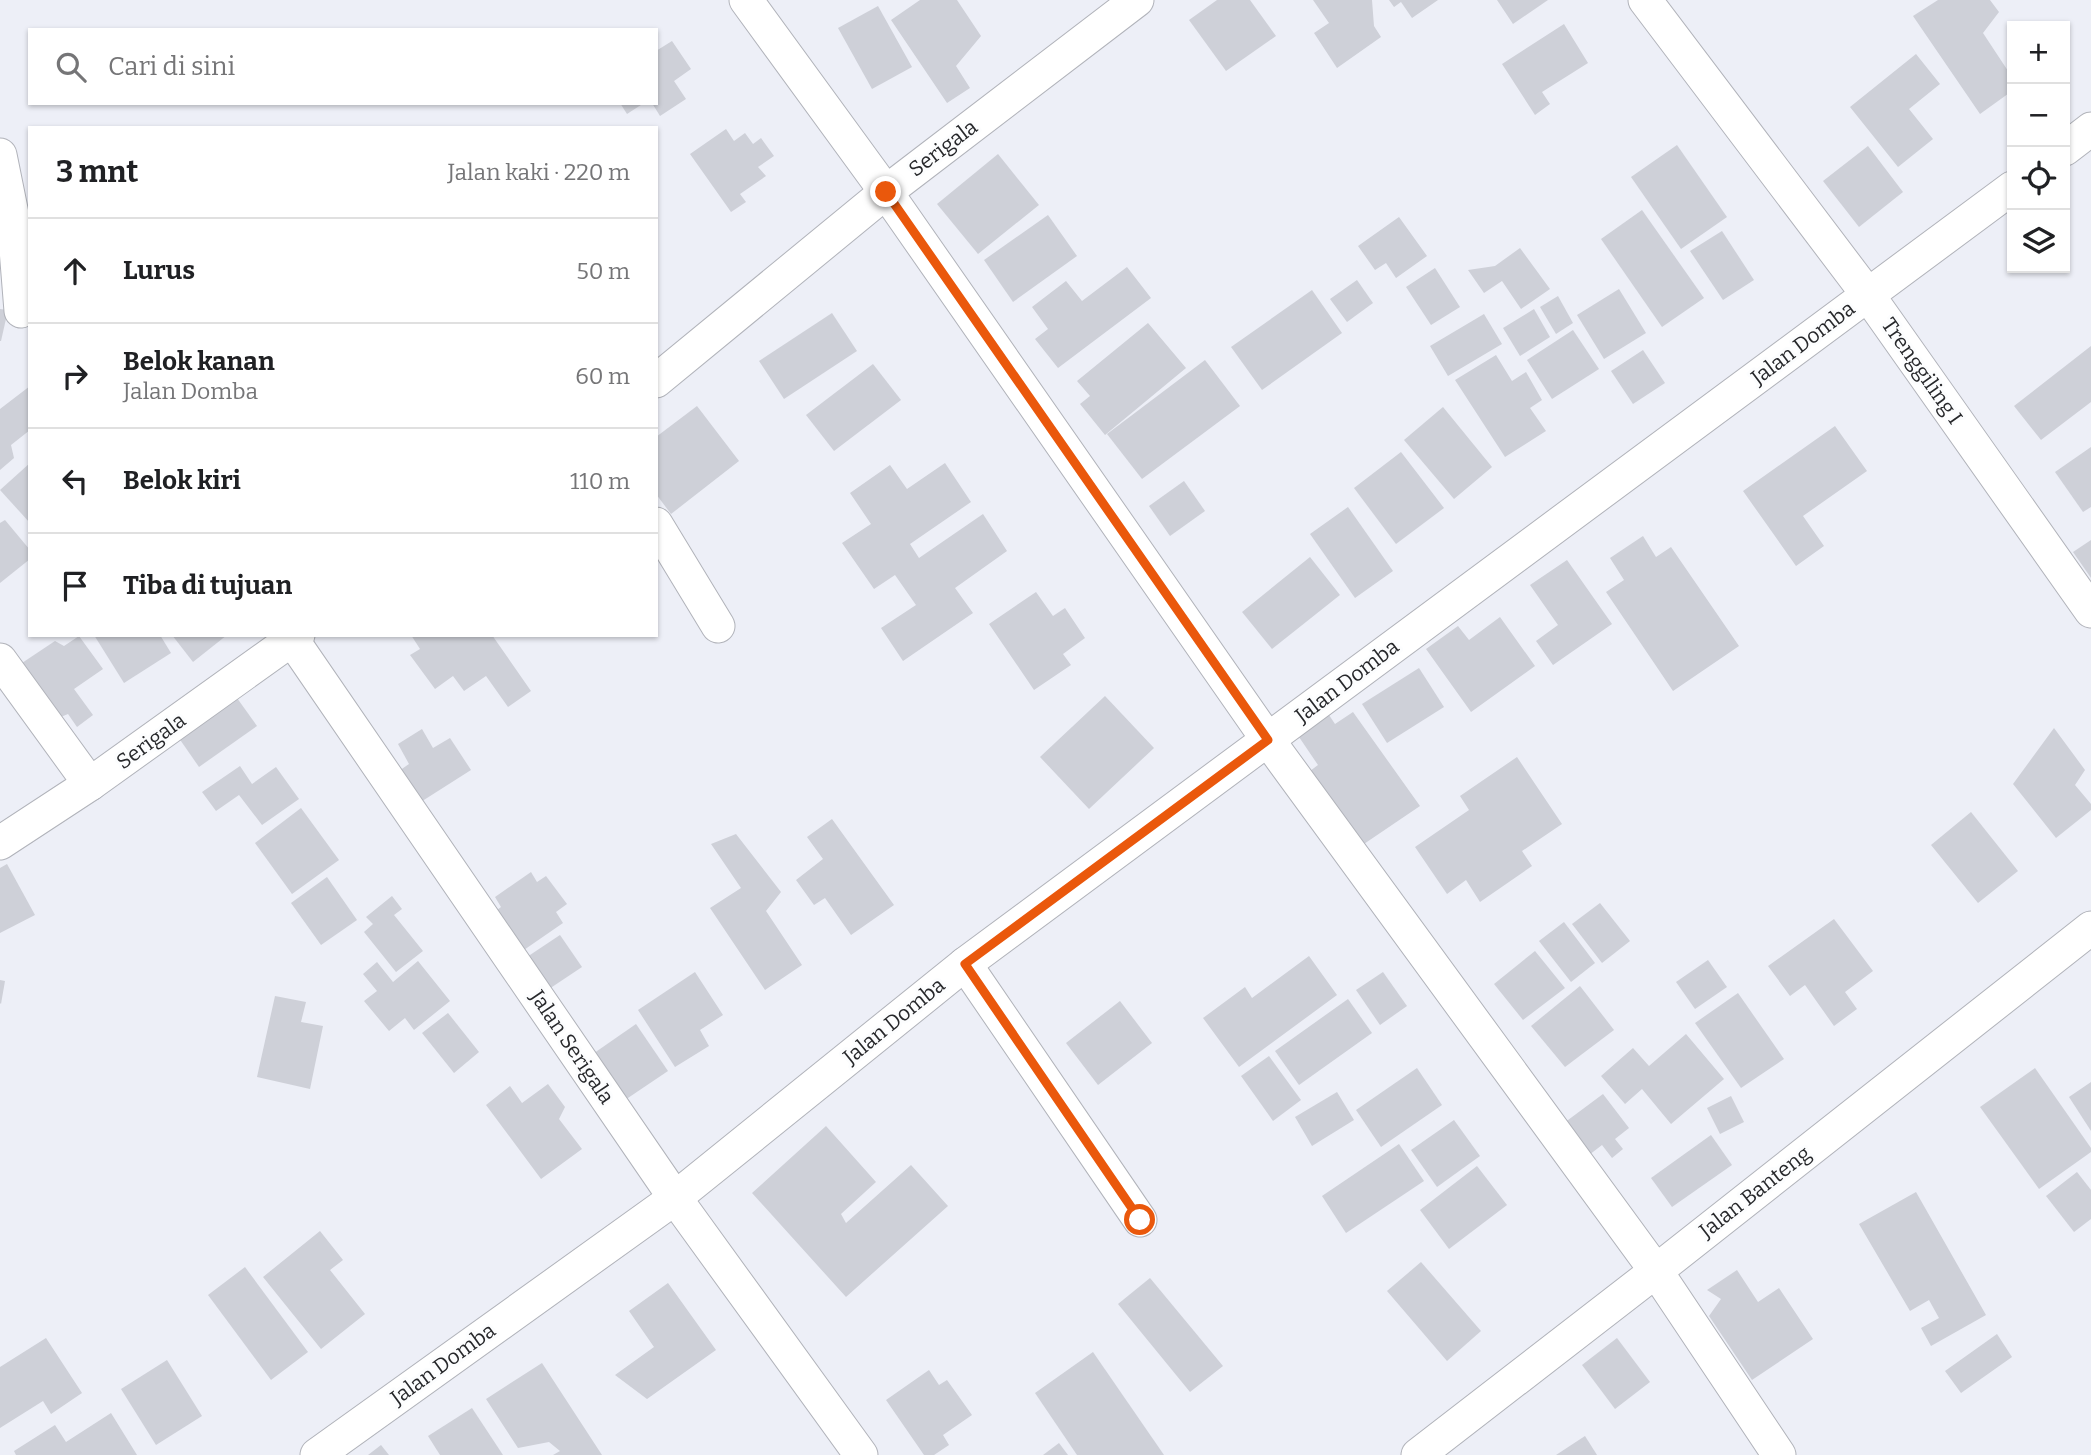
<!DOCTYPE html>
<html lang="id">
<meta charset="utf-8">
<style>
:root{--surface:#fff;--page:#f6f6f6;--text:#202124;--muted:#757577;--line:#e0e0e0}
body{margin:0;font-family:Bitter,serif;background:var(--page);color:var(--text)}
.controls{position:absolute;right:21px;top:21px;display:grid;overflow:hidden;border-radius:0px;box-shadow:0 2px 5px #0004}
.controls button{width:63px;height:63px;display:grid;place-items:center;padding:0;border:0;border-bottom:2px solid var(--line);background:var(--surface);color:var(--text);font:35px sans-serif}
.stop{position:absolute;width:21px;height:21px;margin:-16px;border:5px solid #ea580c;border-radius:50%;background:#fff}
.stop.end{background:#ea580c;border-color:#fff;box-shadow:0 2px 7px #0008}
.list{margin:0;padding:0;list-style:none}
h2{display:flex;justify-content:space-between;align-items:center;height:91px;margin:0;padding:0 28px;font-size:30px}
h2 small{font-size:23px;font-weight:400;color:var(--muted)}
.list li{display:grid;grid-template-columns:46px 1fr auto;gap:21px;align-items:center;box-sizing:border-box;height:105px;padding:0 28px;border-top:2px solid var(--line)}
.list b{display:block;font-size:26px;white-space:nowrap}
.list p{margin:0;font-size:23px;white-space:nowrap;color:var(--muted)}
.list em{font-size:23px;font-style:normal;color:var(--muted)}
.icon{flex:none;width:38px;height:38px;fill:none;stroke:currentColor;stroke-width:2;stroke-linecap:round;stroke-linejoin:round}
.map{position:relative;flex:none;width:2091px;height:1455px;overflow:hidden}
.search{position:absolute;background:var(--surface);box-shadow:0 2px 5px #0004;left:28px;top:28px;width:630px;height:77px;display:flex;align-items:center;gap:18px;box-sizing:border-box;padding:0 24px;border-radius:0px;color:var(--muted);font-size:26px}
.panel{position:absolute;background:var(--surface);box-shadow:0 2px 5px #0004;left:28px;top:126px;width:630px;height:511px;border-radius:0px}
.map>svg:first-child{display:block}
.building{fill:#ced0d8}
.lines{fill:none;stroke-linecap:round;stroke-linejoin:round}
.street-casing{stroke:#b1b3ba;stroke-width:35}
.street{stroke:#fff;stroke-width:33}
.route{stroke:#ea580c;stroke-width:9}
.labels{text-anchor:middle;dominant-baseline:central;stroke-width:6;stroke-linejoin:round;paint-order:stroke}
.street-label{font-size:21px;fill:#27282b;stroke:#fcfdfe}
</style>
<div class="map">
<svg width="2091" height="1455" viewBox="0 0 2091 1455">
<rect width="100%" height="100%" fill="#edeff7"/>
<g class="building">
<polygon points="920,0 957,0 981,36 956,66 970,88 947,103 891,20"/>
<polygon points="1217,0 1250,0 1276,36 1226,71 1189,20"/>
<polygon points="1313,0 1372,0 1374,26 1381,37 1337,68 1314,33 1329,23"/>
<polygon points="1389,0 1438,0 1412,18 1401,2 1394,7"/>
<polygon points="1497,0 1548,0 1513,24"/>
<polygon points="1938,0 1990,0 1999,12 1983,33 2012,77 2012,91 1980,114 1913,16"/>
<polygon points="878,6 912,67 872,89 838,28"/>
<polygon points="1564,24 1588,63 1542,92 1550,104 1535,115 1502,64"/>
<polygon points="672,41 691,69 674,81 686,99 660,116 652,103 656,103 656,51"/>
<polygon points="1916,54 1940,84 1909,109 1933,139 1898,167 1850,107"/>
<polygon points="620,103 644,103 627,114"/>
<polygon points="726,129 734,141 745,133 753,144 761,138 774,156 758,167 766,176 740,194 746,202 731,212 690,154"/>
<polygon points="1677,145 1727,217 1681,249 1631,177"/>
<polygon points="1868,146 1903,192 1859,227 1823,181"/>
<polygon points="998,154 1039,205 978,254 937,204"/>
<polygon points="1642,210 1704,298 1662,327 1601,239"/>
<polygon points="1048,215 1077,256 1013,302 984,260"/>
<polygon points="1399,217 1427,256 1396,278 1386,263 1375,270 1358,246"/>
<polygon points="1722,231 1754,280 1723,300 1690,251"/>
<polygon points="1520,248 1550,289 1521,309 1502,281 1484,293 1468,270 1495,266"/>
<polygon points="1127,267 1151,298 1058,368 1035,339 1048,329 1032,307 1066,281 1082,301"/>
<polygon points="1435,268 1460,307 1431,325 1406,287"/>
<polygon points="1357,280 1373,303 1347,322 1330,299"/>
<polygon points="1619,289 1646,333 1604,359 1577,315"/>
<polygon points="1312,290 1342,333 1262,390 1231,347"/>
<polygon points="1558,296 1573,323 1556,334 1540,307"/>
<polygon points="0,309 8,310 1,341 0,341"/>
<polygon points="1534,309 1550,337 1520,356 1503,328"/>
<polygon points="832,313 857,351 784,399 759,361"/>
<polygon points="1484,314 1502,344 1448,376 1430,346"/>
<polygon points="1148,323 1186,368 1105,435 1080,404 1090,396 1077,381"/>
<polygon points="1573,330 1599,369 1552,399 1527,360"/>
<polygon points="2091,346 2091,402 2041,440 2014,406"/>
<polygon points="1643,350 1665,383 1633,404 1611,371"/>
<polygon points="1496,355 1512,381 1526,372 1542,400 1530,408 1546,431 1505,457 1455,380"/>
<polygon points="1205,360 1240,406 1142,479 1107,434"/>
<polygon points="873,364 901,400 834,451 806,415"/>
<polygon points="30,386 30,430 11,445 14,458 0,470 0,409"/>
<polygon points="697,406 739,461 671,514 656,494 656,437"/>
<polygon points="1443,407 1492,467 1454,499 1404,440"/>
<polygon points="1835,426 1867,471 1803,516 1824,546 1796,566 1743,491"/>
<polygon points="2091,447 2091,507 2083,512 2055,472"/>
<polygon points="1401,452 1444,508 1396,544 1354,488"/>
<polygon points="30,463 30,523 0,490"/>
<polygon points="945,463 971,502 910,544 919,558 983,514 1007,551 955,588 973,613 903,661 881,628 916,605 895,575 874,589 842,543 871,524 850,493 890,465 907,489"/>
<polygon points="1184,481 1205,511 1170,536 1149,506"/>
<polygon points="1348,507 1393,571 1355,598 1310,534"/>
<polygon points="5,520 30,550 30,559 0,583 0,523"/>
<polygon points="1643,536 1656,557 1671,547 1739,646 1673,691 1606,592 1624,580 1610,558"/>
<polygon points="2091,540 2091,578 2073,552"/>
<polygon points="1310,557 1340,595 1272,649 1242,612"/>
<polygon points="1567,560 1612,624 1553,665 1536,641 1558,625 1530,585"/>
<polygon points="1036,592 1053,616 1065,608 1085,638 1063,654 1071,665 1034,690 989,624"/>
<polygon points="1500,617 1535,666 1471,712 1426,649 1458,626 1469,640"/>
<polygon points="94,635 160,635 171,653 124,683"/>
<polygon points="172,635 227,635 193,662"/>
<polygon points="411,635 492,635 531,691 508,707 486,676 464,691 453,676 435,689 410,655 420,649"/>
<polygon points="79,636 103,669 74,689 93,715 77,727 68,714 56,719 19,665 55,641 64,646"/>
<polygon points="1419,668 1444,707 1387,743 1362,704"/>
<polygon points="1105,696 1154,748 1089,809 1040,757"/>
<polygon points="237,698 257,726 199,767 174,731"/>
<polygon points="1353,712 1420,806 1358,848 1306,774 1318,765 1299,737 1329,715 1335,724"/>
<polygon points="2054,728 2085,770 2075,785 2091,804 2091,810 2056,838 2013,784"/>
<polygon points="422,729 433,748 450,738 471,770 416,805 396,773 409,764 398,744"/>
<polygon points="1517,757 1562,824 1522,851 1532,866 1480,902 1466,880 1447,894 1415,847 1469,810 1460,796"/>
<polygon points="240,766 252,784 276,767 299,799 262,825 239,795 216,811 202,792"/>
<polygon points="301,808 339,860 292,894 255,843"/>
<polygon points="1971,812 2018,871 1978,903 1931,845"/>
<polygon points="832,819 894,905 851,935 825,898 814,905 796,880 823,859 807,837"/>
<polygon points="736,834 781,892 766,911 802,965 765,990 710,908 741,888 711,844"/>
<polygon points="7,864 35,915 0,933 0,868"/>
<polygon points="531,872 537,882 546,876 567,904 556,912 563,923 521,952 493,913 501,907 495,897"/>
<polygon points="327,877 357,920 321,945 291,903"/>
<polygon points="392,896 402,909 394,915 423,951 396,972 364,932 373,924 366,917"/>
<polygon points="1600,903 1630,941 1602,963 1572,924"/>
<polygon points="1834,919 1873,971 1845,992 1857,1009 1834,1026 1805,985 1790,996 1768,966"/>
<polygon points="1564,922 1595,963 1571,982 1539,941"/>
<polygon points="560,935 582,967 546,991 524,959"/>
<polygon points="1535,951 1565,988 1523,1020 1494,984"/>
<polygon points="1309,956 1337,995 1239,1067 1203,1018 1245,987 1252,998"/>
<polygon points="1708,960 1727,987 1695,1009 1676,982"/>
<polygon points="418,961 450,1001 414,1030 405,1018 389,1031 364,1001 377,991 363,974 377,962 393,982"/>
<polygon points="695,972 723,1015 700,1030 709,1046 675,1067 638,1010"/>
<polygon points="1383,972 1407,1006 1380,1025 1356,990"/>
<polygon points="0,980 5,981 1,1004 0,1003"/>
<polygon points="1580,986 1614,1030 1565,1067 1531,1026"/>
<polygon points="1738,993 1784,1059 1741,1088 1695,1023"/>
<polygon points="275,996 306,1002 301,1022 323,1026 310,1089 257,1077"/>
<polygon points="1348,999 1372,1033 1299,1085 1275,1051"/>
<polygon points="1120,1001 1152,1043 1098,1085 1066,1043"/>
<polygon points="448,1013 479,1052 454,1073 422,1033"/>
<polygon points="636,1024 668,1071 619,1104 587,1058"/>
<polygon points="1686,1034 1724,1079 1671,1124 1642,1089 1625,1104 1601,1076 1633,1048 1649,1066"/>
<polygon points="1269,1056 1301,1100 1273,1121 1241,1076"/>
<polygon points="1417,1068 1442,1105 1381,1147 1356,1110"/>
<polygon points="2035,1068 2091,1148 2091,1152 2039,1189 1980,1107"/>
<polygon points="2091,1082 2091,1131 2069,1097"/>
<polygon points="548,1084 565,1107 559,1119 582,1149 541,1179 486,1105 510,1086 522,1103"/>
<polygon points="1337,1092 1354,1120 1312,1146 1295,1117"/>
<polygon points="1603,1094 1629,1128 1615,1139 1623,1149 1612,1158 1602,1145 1589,1155 1564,1123"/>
<polygon points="1731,1096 1744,1122 1720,1134 1707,1108"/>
<polygon points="1454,1120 1480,1156 1437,1187 1411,1150"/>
<polygon points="826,1126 876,1182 841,1214 846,1223 911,1165 948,1206 846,1297 752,1193"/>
<polygon points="1711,1135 1732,1165 1672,1207 1651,1178"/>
<polygon points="1399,1144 1424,1181 1346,1233 1322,1196"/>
<polygon points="1477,1166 1507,1205 1449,1249 1420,1210"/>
<polygon points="2077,1172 2091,1190 2091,1219 2074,1232 2046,1196"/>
<polygon points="1916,1192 1986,1315 1931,1346 1921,1328 1939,1318 1929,1300 1910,1311 1859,1224"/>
<polygon points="320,1231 343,1260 330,1270 365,1314 321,1349 263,1277"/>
<polygon points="1421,1262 1481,1331 1447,1361 1387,1291"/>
<polygon points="245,1267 308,1352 271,1380 208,1295"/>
<polygon points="1737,1270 1758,1302 1779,1288 1813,1339 1752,1380 1709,1316 1721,1299 1707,1290"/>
<polygon points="1150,1278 1223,1366 1190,1392 1118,1304"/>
<polygon points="668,1283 716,1350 647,1399 615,1375 654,1347 629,1311"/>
<polygon points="1997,1334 2012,1357 1961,1393 1945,1371"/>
<polygon points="46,1338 82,1393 51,1414 43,1401 0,1428 0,1367"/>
<polygon points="1617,1338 1650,1382 1615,1409 1582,1365"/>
<polygon points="1093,1352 1164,1455 1077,1455 1035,1393"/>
<polygon points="167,1360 202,1416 156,1445 121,1389"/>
<polygon points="542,1363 602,1455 553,1455 560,1451 549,1442 518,1448 486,1399"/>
<polygon points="929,1370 939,1385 947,1380 972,1415 943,1435 949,1445 934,1455 924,1455 886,1400"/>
<polygon points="472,1408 503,1455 440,1455 428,1436"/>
<polygon points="111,1413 137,1455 16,1455 14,1451 55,1425 66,1442"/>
<polygon points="1585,1436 1597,1455 1556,1455"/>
<polygon points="1059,1443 1068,1455 1043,1455"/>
<polygon points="381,1445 389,1455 368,1455"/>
</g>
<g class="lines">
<defs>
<g id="street">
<polyline points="746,0 886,192 1268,740 1656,1271 1779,1455"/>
<polyline points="1645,0 1868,295 2091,611"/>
<polyline points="2065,149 2091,129"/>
<polyline points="0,155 14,224 21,311"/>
<polyline points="656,381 886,192 1137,0"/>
<polyline points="656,524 718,626"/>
<polyline points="289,635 675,1198 861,1455"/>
<polyline points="0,660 90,784"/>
<polyline points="0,843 90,784 298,635"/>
<polyline points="965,964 1140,1220"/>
<polyline points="317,1455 675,1198 965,964 2012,188"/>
<polyline points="1418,1455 1656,1271 2091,928"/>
</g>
</defs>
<use href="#street" class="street-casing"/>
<use href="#street" class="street"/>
</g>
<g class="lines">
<polyline class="route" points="886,192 1268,740 965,964 1140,1220"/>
</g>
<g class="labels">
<g class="street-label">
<text transform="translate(943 148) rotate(-37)">Serigala</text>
<text transform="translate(1803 343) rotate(-37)">Jalan Domba</text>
<text transform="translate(1922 371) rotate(55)">Trenggiling I</text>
<text transform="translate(1347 681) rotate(-37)">Jalan Domba</text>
<text transform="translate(151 741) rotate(-36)">Serigala</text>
<text transform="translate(894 1021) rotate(-39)">Jalan Domba</text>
<text transform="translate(572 1047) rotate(56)">Jalan Serigala</text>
<text transform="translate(1755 1192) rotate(-38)">Jalan Banteng</text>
<text transform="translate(443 1364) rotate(-36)">Jalan Domba</text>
</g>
</g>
</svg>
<div class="controls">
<button>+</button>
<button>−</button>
<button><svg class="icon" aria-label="locate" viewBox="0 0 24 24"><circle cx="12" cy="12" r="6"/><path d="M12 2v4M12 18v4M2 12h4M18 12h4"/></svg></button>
<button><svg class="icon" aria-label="layers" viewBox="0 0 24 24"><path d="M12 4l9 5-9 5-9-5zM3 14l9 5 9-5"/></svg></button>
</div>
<div class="stop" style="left:1140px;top:1220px"></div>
<div class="stop end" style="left:886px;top:192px"></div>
<div class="search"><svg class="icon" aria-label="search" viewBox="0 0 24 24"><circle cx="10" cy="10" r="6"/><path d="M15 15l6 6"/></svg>Cari di sini</div>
<section class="panel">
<h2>3 mnt<small>Jalan kaki · 220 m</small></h2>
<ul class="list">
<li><svg class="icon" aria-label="ahead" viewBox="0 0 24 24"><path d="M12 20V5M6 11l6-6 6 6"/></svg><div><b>Lurus</b></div><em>50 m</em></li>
<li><svg class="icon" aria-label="right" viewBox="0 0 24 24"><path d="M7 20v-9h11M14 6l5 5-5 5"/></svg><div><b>Belok kanan</b><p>Jalan Domba</p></div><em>60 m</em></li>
<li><svg class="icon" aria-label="left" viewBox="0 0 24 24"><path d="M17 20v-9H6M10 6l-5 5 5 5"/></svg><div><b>Belok kiri</b></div><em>110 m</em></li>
<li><svg class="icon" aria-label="arrive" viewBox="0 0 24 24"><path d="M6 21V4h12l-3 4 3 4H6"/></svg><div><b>Tiba di tujuan</b></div></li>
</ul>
</section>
</div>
